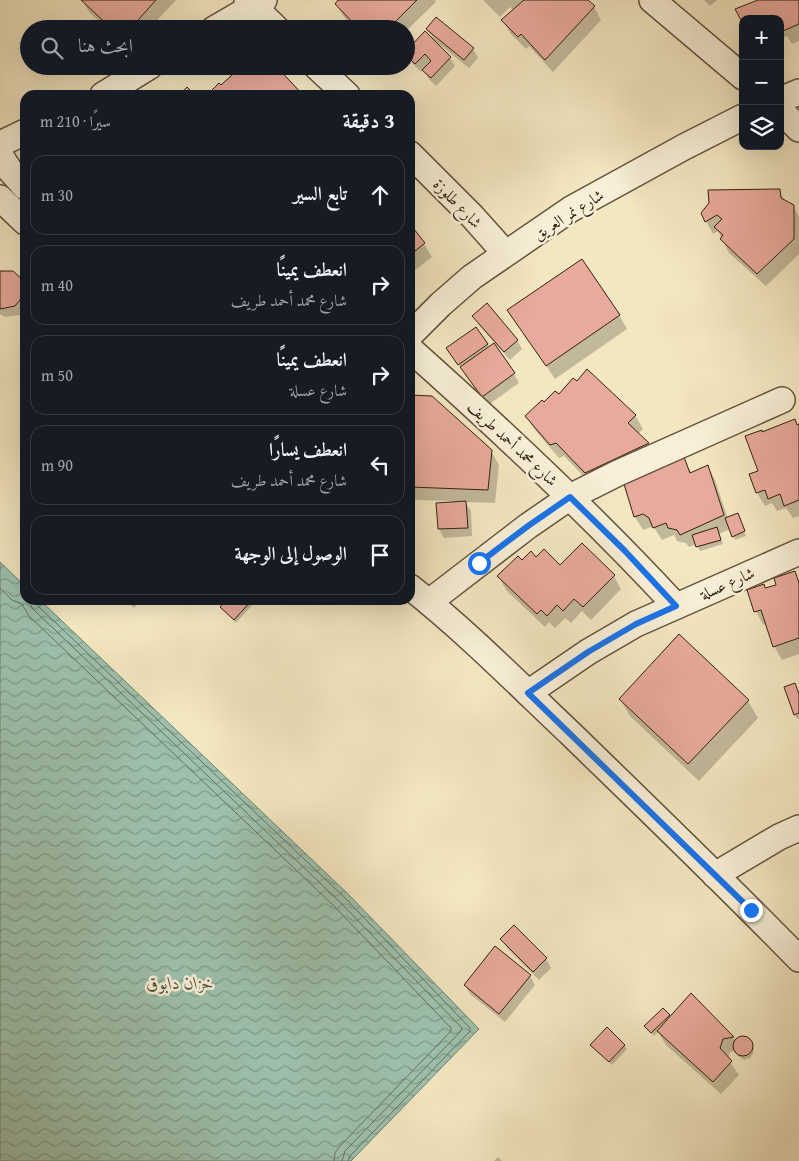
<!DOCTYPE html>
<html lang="ar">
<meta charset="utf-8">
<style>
:root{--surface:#171b24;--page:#20242c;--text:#f1f3f6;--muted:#9ea1a6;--line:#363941}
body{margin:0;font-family:"Gentium Book Plus",Amiri,serif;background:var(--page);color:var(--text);direction:rtl}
.controls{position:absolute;right:15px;top:15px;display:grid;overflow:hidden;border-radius:10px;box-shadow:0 5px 20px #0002}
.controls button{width:45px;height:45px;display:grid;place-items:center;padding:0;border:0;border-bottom:1px solid var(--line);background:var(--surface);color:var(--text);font:25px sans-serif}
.stop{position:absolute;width:15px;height:15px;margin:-11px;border:4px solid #1a73e8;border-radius:50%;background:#fff}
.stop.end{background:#1a73e8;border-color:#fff;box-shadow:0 1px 5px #0008}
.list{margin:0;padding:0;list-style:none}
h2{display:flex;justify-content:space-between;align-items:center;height:65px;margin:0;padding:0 20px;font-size:21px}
h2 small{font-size:16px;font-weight:400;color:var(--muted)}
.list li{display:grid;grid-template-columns:32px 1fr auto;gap:15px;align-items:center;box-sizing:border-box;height:80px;margin:0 10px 10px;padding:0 10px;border:1px solid var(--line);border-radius:15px}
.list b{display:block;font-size:19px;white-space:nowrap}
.list p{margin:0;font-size:16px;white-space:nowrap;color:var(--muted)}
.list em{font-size:16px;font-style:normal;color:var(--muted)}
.icon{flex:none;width:28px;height:28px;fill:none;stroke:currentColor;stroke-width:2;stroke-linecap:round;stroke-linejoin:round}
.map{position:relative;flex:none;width:799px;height:1161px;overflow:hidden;direction:ltr}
.search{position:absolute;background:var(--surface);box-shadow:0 5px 20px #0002;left:20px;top:20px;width:395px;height:55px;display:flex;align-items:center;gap:12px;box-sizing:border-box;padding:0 18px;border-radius:28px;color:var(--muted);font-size:19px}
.panel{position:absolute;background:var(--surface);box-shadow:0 5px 20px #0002;left:20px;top:90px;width:395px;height:515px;border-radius:15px;direction:rtl}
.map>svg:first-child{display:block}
.water{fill:url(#water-waves);stroke:#73816e}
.shadow{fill:#0003}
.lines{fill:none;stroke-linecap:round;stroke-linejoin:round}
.shore{stroke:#68705e;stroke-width:1}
.building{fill:#e8aa9b;stroke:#342010}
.street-casing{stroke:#64523c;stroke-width:28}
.street{stroke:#f7efd7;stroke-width:25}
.route{stroke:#1a73e8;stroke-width:6}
.labels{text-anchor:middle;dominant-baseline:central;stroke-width:5;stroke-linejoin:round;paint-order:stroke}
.street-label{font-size:16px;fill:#342010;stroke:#f7efd7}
.water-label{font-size:18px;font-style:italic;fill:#54503f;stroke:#f7efd7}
</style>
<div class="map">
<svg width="799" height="1161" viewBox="0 0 799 1161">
<defs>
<pattern id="water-waves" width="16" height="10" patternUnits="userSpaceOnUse" patternTransform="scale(1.25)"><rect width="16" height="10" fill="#9dc1ad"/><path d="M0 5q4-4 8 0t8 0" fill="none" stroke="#819c8b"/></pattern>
</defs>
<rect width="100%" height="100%" fill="#f3e7c1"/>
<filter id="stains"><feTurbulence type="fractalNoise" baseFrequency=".004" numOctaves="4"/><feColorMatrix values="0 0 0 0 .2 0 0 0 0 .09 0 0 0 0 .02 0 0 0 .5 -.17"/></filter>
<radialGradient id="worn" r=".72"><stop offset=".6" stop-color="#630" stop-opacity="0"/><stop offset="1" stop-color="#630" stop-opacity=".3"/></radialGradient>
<polygon class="water" points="0,562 25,586 25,600 40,600 349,895 479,1029 351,1161 0,1161"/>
<g class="shadow">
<polygon points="82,0 176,0 149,29 107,29 89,12"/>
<polygon points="340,0 435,0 436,2 406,31 406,29 355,29 344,17 336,4"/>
<polygon points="483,0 587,0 594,7 601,20 553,72 529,46 526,49 510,33 503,20 514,11 510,7 500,17"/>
<polygon points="704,0 717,0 710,6"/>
<polygon points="760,0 799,0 799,41 792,44 787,36 780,39 780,19 737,9"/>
<polygon points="427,29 473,49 478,58 469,68 434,40"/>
<polygon points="425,33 450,58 455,66 436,86 429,79 423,69 421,72 411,62 406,54"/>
<polygon points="779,191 786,202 793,206 799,217 799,254 766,286 729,253 718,231 713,234 706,221 710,204"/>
<polygon points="410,221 414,227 412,228 424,244 432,257 410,274"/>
<polygon points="0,273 22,281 25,286 25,308 20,315 5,317 0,314"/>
<polygon points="509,310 619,315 627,329 555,379"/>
<polygon points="474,316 517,340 522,349 510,360 479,325"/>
<polygon points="487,344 514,374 519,383 488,405 453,357"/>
<polygon points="559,396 635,415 643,429 638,434 648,443 656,456 593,486 564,456 559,458 535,430 527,417"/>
<polygon points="410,397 491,451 499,465 495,503 465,502 471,511 472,536 444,538 439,529 454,501 415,500 410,492"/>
<polygon points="799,425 799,516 793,518 786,508 777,511 772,503 765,506 757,493 751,475 760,471 762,433"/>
<polygon points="683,459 692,474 708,467 715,480 728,519 740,519 746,536 735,540 730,529 719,534 723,544 700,551 696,544 689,547 686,543 677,541 674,535 662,540 655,529 651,527 643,530 635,517 625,485"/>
<polygon points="536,558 560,566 614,576 621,589 591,620 582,611 571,623 565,618 555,628 549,622 545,627 506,590 499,577 522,562"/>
<polygon points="794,573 799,581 799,654 782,660 774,646 766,624 763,625 756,611 766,589 777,586"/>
<polygon points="126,600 141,600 134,608"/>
<polygon points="227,600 252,600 254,603 236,623 221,607"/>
<polygon points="785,688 799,694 799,718 797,719 795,715"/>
<polygon points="620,699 748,701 758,718 699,781 630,716"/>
<polygon points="502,939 546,959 551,968 539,980 507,948"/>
<polygon points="530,976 535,985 505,1022 470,994 465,985"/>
<polygon points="691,995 736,1041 737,1038 744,1037 750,1041 753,1045 754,1052 750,1058 744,1060 738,1056 735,1051 730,1052 728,1059 739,1075 721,1094 666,1045 658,1032 654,1036 648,1030 669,1016 670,1018"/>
<polygon points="592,1045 624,1045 627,1049 612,1065"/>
<polygon points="498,1157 502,1161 494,1161"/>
</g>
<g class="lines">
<g class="shore">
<polyline points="0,588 12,600 22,604 29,616 336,908 451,1028 451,1031 339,1147 335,1153 334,1161"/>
<polyline points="30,600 31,606 34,610 341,903 462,1028 461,1031 345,1151 342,1161"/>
<polyline points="37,600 38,606 345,898 470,1028 470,1031 350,1156 348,1161"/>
</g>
</g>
<g class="building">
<polygon points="81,0 156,0 130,29 112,29"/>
<polygon points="338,0 417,0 388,29 359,29 335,4"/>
<polygon points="524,0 588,0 595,6 545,60 521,34 518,37 501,20"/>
<polygon points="758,0 799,0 799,24 783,31 780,19 743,19 743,24 735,9"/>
<polygon points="436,17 474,48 464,60 426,29"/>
<polygon points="425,31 451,57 431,78 422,70 431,61 425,54 415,64 406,55 406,51"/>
<polygon points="225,66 276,66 303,95 207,95 219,83 221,85 232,75"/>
<polygon points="187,87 195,95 180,95"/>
<polygon points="780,189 781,198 794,205 794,239 757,274 720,239 723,235 714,227 722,219 717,215 705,222 701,213 709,203 708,190"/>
<polygon points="410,224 425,243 410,255"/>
<polygon points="582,259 620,315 546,366 507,310"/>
<polygon points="0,271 13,271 23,280 24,295 15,306 0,309"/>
<polygon points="487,303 518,340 504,352 472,316"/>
<polygon points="476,327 488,344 458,365 446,348"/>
<polygon points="494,343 515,373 482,397 460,367"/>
<polygon points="587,369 636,415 628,423 649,443 585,473 556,443 550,445 525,416 542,400 544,402 555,391 559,394 573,378 577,381"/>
<polygon points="410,395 432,396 492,450 488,490 410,487"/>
<polygon points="795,419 797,425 799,424 799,500 784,506 780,494 768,499 765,490 756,493 749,474 758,471 745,436 762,430 762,432"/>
<polygon points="684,457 690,473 708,465 724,515 680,535 677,530 668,528 666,523 653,528 649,518 643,514 634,517 624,484"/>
<polygon points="466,501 468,528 438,529 436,503"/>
<polygon points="738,513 745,531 732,537 725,518"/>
<polygon points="717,527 721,540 696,547 692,535"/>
<polygon points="582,543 615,575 583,607 574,599 563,611 557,605 547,616 541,610 537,614 497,576 518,556 522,560 531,551 536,557 544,549 560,565"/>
<polygon points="795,571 799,583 799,638 773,647 761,610 754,612 747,590 764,584 765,588 776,585 774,578"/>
<polygon points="226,600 252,600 234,620 220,607"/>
<polygon points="679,634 749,700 688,764 619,699"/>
<polygon points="795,683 799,694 799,713 794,715 784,687"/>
<polygon points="514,925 547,958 533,972 500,939"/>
<polygon points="495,946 531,975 499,1014 464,985"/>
<polygon points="691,993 734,1037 723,1039 720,1048 732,1061 713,1082 657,1031"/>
<polygon points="663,1008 670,1015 651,1033 644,1026"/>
<polygon points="607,1027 625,1045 609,1062 590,1045"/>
<circle cx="743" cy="1046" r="10"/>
</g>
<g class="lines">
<defs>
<g id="street">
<polyline points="247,0 277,29"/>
<polyline points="652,0 743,77"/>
<polyline points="214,29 264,0"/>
<polyline points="316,66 347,95"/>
<polyline points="103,95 150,66"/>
<polyline points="780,100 799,92"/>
<polyline points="780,110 799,129"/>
<polyline points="0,144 25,132"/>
<polyline points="410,154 472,216 505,253"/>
<polyline points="0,155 9,169 25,187"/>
<polyline points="0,198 25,222"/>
<polyline points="410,335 441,304 472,277 571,209 684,147 743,117"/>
<path d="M410,349C502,431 592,515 676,606"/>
<path d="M410,587C467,632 519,685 572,735C648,809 725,883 799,959"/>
<polyline points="429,602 528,526 570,497 618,473 782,400"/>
<polyline points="528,693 588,652 636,624 799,552"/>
<polyline points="715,875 779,837 799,828"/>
</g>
</defs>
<use href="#street" class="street-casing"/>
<use href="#street" class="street"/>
</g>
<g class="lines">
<polyline class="route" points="479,563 528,526 570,497 625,551 676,606 636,624 588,652 528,693 751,910"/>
</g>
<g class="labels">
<g class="street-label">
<text transform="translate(458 203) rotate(46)">شارع طلوزة</text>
<text transform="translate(568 214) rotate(-32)">شارع نمر العريق</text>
<text transform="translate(513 443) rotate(43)">شارع محمد أحمد طريف</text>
<text transform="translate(727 583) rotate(-24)">شارع عسلة</text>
</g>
<g class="water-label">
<text x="180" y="982">خزان دابوق</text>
</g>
</g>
<rect width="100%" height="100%" filter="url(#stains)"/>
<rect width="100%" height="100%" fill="url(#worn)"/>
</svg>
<div class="controls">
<button>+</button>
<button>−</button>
<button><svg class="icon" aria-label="layers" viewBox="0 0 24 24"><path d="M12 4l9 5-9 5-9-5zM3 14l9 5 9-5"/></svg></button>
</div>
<div class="stop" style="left:479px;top:563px"></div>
<div class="stop end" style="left:751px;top:910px"></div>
<div class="search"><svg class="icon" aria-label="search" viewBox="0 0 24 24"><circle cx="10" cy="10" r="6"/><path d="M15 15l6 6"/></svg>ابحث هنا</div>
<section class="panel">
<h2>3 دقيقة<small>سيرًا · 210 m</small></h2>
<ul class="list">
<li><svg class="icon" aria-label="ahead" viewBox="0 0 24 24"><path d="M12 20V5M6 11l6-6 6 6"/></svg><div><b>تابع السير</b></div><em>30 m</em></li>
<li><svg class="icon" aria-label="right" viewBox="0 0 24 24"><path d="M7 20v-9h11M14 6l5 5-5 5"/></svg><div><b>انعطف يمينًا</b><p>شارع محمد أحمد طريف</p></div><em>40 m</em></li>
<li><svg class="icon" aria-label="right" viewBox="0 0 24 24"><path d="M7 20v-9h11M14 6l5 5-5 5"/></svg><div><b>انعطف يمينًا</b><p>شارع عسلة</p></div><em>50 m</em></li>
<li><svg class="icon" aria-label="left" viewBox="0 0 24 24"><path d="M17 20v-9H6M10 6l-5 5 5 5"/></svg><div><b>انعطف يسارًا</b><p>شارع محمد أحمد طريف</p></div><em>90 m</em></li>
<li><svg class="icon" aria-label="arrive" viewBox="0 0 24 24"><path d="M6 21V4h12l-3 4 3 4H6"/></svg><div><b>الوصول إلى الوجهة</b></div></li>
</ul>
</section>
</div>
